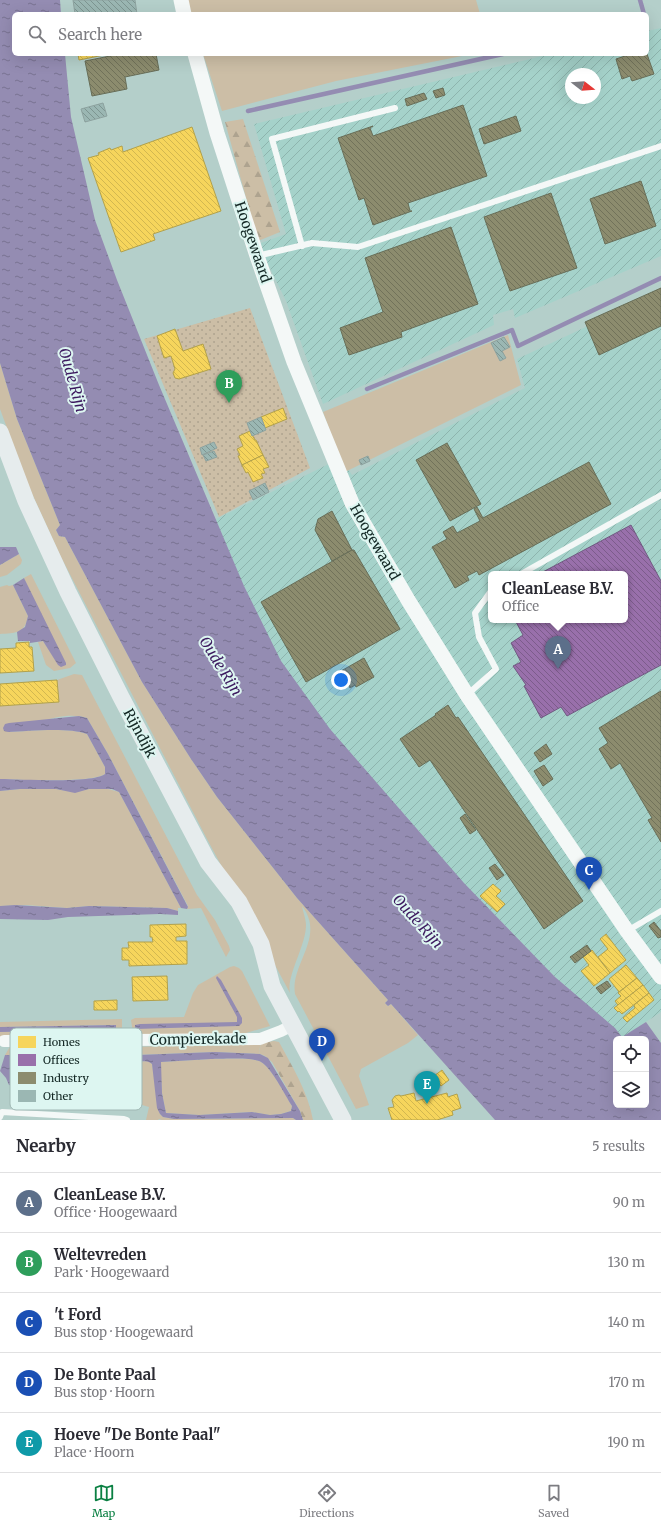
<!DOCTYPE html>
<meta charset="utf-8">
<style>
:root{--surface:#fff;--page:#f7f7f7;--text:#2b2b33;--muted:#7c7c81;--line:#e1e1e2;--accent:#0b8043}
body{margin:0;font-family:Merriweather,serif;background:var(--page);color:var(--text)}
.controls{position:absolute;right:12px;bottom:12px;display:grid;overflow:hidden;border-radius:6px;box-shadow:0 4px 16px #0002}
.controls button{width:36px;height:36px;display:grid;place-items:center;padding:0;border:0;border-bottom:1px solid var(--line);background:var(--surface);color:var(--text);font:20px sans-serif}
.compass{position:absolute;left:565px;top:68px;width:36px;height:36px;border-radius:50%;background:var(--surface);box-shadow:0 4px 16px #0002;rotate:107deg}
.you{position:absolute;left:341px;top:680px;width:14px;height:14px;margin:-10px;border:3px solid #fff;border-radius:50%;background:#1a73e8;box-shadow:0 0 0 6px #1a73e833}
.badge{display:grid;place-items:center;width:26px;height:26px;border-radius:50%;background:var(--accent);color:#fff;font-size:13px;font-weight:700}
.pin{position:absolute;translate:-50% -33px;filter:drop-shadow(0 1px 2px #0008)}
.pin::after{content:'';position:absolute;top:21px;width:14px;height:12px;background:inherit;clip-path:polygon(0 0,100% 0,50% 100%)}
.popup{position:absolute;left:488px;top:571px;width:140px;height:52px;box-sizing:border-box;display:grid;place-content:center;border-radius:6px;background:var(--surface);filter:drop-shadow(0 1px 3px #0005);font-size:13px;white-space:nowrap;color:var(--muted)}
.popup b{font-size:15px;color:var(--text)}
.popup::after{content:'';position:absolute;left:50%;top:100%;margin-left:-8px;border:8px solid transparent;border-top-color:var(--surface)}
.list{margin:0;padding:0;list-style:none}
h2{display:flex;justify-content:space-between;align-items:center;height:52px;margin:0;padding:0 16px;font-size:17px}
h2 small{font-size:13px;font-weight:400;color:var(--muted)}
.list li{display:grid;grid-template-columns:26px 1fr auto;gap:12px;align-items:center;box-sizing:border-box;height:60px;padding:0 16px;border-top:1px solid var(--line)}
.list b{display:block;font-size:15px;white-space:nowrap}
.list p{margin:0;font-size:13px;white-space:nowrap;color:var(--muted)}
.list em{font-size:13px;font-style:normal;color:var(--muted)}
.icon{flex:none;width:22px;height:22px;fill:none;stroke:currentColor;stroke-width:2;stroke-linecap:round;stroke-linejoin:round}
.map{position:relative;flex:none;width:661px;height:1120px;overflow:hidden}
.search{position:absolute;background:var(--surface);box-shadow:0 4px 16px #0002;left:12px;right:12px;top:12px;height:44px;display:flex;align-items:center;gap:10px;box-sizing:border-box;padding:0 14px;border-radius:6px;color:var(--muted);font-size:15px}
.sheet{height:352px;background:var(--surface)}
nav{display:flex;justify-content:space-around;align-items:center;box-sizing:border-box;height:56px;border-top:1px solid var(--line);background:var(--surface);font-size:11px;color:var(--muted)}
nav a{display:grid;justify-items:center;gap:2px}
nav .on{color:var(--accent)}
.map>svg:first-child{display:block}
.industrial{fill:url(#industrial-furrows);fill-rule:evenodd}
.green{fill:#ccbea6}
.forest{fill:url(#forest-firs)}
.garden{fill:url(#garden-dots)}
.water{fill:url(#water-ripples);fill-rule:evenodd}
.homes{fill:url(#homes-back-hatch);stroke:#b2a14b}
.offices{fill:url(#offices-back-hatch);stroke:#715a82}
.industry{fill:url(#industry-back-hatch);stroke:#686e58}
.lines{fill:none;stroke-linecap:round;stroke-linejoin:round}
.stream{stroke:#948cb2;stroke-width:4.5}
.building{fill:url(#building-back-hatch);stroke:#8da29f}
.service{stroke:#f4f8f7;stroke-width:6}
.minor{stroke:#f4f8f7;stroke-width:12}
.tertiary{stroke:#f4f8f7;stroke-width:15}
.secondary{stroke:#e6eced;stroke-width:17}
.labels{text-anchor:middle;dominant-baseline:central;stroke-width:4;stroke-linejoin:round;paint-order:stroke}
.street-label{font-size:14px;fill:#132724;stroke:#ddf6f1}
.water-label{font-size:15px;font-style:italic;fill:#3c1a5f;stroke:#ddf6f1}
.key{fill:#ddf6f1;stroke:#a0b8b4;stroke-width:1}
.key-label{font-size:11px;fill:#132724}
</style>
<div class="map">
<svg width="661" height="1120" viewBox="0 0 661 1120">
<defs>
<pattern id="industrial-furrows" width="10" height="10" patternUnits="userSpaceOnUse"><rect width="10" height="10" fill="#a5d2ca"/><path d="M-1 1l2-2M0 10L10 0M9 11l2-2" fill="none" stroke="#8db4ad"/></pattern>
<pattern id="forest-firs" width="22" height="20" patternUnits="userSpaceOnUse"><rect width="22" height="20" fill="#ccbea6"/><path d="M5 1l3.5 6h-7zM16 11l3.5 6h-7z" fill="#aea38f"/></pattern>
<pattern id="garden-dots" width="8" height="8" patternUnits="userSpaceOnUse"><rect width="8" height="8" fill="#ccbea6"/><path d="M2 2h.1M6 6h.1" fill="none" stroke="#aea38f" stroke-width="1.8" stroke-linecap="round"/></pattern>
<pattern id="water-ripples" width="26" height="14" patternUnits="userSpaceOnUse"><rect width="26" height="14" fill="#948cb2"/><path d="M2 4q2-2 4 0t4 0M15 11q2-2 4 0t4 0" fill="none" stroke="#787291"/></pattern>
<pattern id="homes-back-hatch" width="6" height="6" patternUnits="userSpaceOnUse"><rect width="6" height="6" fill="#f6d55c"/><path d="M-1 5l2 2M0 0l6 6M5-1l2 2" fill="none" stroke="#d2b750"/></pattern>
<pattern id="offices-back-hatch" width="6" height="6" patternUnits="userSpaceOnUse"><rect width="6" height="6" fill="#9970ab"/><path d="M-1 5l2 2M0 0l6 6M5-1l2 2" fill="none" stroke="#7c5c8b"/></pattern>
<pattern id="industry-back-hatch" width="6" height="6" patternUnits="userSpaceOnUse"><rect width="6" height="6" fill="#8c8c6e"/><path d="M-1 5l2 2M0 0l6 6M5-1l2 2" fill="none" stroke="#71725a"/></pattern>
<pattern id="building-back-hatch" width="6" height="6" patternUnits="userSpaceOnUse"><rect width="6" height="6" fill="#9bb7b3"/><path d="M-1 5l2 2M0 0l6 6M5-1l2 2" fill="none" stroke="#7d9591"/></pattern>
</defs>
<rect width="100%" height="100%" fill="#b4cfca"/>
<g class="industrial">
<path d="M661,28V256L515,318L513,309L493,315L494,325L323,404L286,301L258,244L286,234L254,124L551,54H647V31ZM571,74H595V98H571Z"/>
<path d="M661,292V500L648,507L661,501V1012L620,1039H616L325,743L192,535L208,523L341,458L352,475L525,388L517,359ZM491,574H625V620H491Z"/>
</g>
<g class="green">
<polygon points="187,0 476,0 480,14 191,14"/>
<polygon points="203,54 472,54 336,81 222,111"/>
<polygon points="508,335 521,385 345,472 323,412"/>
<path d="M0,363L17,419L60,525L56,530L59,536L65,537L142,682L191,759L217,797L297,898L388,1000L385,1003L388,1006L391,1004L418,1035L408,1043L361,1069L359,1076L369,1105L356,1109L295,994C290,964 326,937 302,906C303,912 306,919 306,925C306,946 286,976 290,993L207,839L61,557L28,485L0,409Z"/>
<polygon points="19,554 22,560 21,564 7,575 0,577 0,565"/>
<polygon points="31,574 76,663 70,668 54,671 46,665 38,642 43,641 60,666 24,578"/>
<path d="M7,585L9,586L13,585L28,616C25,634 15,633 0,634V587Z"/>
<path d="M74,674L82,675L197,895L215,920L229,946L230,950L226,957L201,908L187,909L188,906L108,754L87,718C64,710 30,725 8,732C29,731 69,727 87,734L105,767V774C92,783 20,780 0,779V706L59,702L57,680Z"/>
<polygon points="20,789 56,789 73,792 89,789 108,789 119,792 181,908 178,908 178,911 167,908 89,906 67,908 26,905 0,906 0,791"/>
<polygon points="234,966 239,968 242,971 270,1026 246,1033 134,1036 133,1034 131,1020 135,1018 184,1017 193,993 198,985 230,967"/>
<polygon points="122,1019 122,1035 0,1037 0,1032 116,1030 116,1026 115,1025 0,1027 0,1022"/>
<polygon points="261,1043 259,1051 260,1054 215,1052 133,1055 135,1062 148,1061 152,1064 160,1114 163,1117 174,1119 293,1118 296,1120 162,1120 159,1119 158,1120 146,1120 149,1107 125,1100 122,1058 133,1047"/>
<path d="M11,1045L89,1046C96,1049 98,1051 99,1059H88V1056H85L5,1055Z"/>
<path d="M211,1059C221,1059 253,1057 261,1062C271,1067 286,1096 292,1106L291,1111L281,1114L270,1115L251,1112L199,1115L166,1113L162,1093L160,1064L161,1062Z"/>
</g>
<g class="forest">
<polygon points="243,119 280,232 258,241 225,122"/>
<path d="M274,1041L279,1042C292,1066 308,1092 313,1120H303L300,1111L272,1062L265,1056L260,1054L259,1051L261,1043Z"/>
</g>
<polygon class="garden" points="250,308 310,468 219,517 144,339"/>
<g class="water">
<path d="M0,0H60L61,14H14V54H65L71,117L95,220L117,280L159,385L244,586L281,661L330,729L464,883L555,977L615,1028L622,1037L646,1022L661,1043V1120H495L391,1004L388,1006L385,1003L388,1000L297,898L217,797L191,759L142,682L65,537L59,536L56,530L60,525L17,419L0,363ZM616,1039H646V1105H616Z"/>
<polygon points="0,547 16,547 19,554 0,565"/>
<polygon points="24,578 66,663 66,665 61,667 58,665 43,641 30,643 30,641 18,641 17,632 25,627 28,616 13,585"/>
<path d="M79,716L87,718L108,754L188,907L187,909L181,908L119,792L112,789H89L75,793L56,789H20L0,791V779C21,779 91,784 105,774V767L87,734C69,727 29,731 8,732L4,731L3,728L5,724L9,723Z"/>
<polygon points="15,905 67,908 89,906 167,908 178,911 178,915 160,914 68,917 48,920 0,919 0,906"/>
<polygon points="217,976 221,980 242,1018 242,1023 239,1026 135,1029 135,1025 140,1024 237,1022 237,1017 216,978"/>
<polygon points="116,1025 116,1030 0,1032 0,1027"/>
<path d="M215,1052L260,1054L268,1058L300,1111L303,1120H296L293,1118L174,1119L163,1117L160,1114L157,1108L152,1064C146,1059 138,1063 131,1061V1058L133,1055H137ZM211,1059C221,1059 253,1057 261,1062C271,1067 285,1095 292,1106L291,1111L281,1114L270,1115L252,1112L199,1115L166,1113L162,1093L161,1062Z"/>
<path d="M5,1055L85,1056H88V1062C77,1072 67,1083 51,1083C44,1082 37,1080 30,1083C21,1085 18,1088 9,1085L6,1078L0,1071Z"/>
</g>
<g class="homes">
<polygon points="78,54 109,54 79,60"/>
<polygon points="192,127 221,211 153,234 155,240 121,252 88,158 99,155 98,153 110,148 111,150 122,146 123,152"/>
<polygon points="175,329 183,351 203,344 211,369 179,379 175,378 173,373 175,369 171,356 164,358 157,336"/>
<polygon points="283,408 287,419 265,428 261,417"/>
<polygon points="250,431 255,440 256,440 263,455 242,465 238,456 240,455 237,449 243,446 239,436"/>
<polygon points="263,455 269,467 263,469 265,473 261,474 263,478 253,482 248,472 246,473 242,465"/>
<polygon points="29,642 29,647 32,647 34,671 0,673 0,649 16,648 16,643"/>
<polygon points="57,680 59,702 0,706 0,684"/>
<polygon points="493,884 501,891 496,896 505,904 497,912 480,896"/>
<polygon points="186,924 186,936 176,937 176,941 187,941 187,964 129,966 129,960 122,960 122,948 129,948 128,942 153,942 152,937 150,937 150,925"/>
<polygon points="606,934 626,960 610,973 598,957 608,949 600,939"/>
<polygon points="592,950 610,973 594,986 581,971 589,965 583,957"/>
<polygon points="626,965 637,978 619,992 609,979"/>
<polygon points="167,976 168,1000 133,1001 132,977"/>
<polygon points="637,978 643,985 618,1005 615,1001 621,996 618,993"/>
<polygon points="643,985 649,993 622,1014 619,1011 618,1012 614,1008"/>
<polygon points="649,993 654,1000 627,1022 623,1018 635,1008 634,1005"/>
<polygon points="117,1000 117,1010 94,1010 94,1001"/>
<polygon points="442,1070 449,1080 441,1086 434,1076"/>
<polygon points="414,1093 416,1101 447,1093 448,1097 457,1094 461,1108 452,1111 453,1115 437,1120 392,1120 388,1108 394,1107 392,1100 395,1096 399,1095 401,1096"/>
</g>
<polygon class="offices" points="631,525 661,581 661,665 567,716 561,707 541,718 524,686 526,685 513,666 521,662 511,643 523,635 515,620 625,620 625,574 539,574"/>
<g class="industry">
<polygon points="120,54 156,54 159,70 125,77 127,89 92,96 85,61"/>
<polygon points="631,54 647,54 654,74 632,81 630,76 622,79 616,59"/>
<polygon points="443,88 445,95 436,98 433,91"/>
<polygon points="424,93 427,99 407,106 405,99"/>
<polygon points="463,105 487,176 408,203 410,211 412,211 373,225 364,198 359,200 338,138 373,126 370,128 373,136"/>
<polygon points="516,116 521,131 484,144 479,129"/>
<polygon points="641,181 656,226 605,244 590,199"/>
<polygon points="551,193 577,268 510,291 484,217"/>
<polygon points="451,227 478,304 401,332 402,337 349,355 340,328 383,312 365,258"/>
<polygon points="661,288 661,326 599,355 585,322"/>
<polygon points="447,443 481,504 450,521 416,460"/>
<polygon points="589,462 611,504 479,575 477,571 467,576 469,580 455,588 432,547 447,539 443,532 453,526 457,533 480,521 474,509 477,507 483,518"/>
<polygon points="332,511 352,550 332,561 315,530 318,519"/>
<polygon points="352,550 354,550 400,629 306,682 261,602"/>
<polygon points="364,658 374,677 356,687 355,685 350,688 341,671"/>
<polygon points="661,691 661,842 648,820 652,818 620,763 611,769 599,749 608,743 599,728"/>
<polygon points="448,705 456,718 458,717 583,901 544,929 430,760 419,767 400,739 436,715 435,714"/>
<polygon points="546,744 552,754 540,762 534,753"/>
<polygon points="544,765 553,779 543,786 534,771"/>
<polygon points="465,814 476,830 470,834 460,818"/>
<polygon points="495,864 504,875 497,880 489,868"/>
<polygon points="654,922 661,931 661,937 658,938 649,926"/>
<polygon points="587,945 591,951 575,963 570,957"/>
<polygon points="607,981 611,986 601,994 596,988"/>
</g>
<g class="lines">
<g class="stream">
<polyline points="640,0 644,14"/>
<polyline points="248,111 503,54"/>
<polyline points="367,389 512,330 518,346 661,278"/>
</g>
</g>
<g class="building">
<polygon points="73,0 135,0 137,14 75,14"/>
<polygon points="103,103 107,116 85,122 81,109"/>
<polygon points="504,337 510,347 502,351 506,358 500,361 491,343"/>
<polygon points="261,417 266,430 252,436 247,423"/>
<polygon points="214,442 217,448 202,455 200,448"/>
<polygon points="214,451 217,457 206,461 203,455"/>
<polygon points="368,456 370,461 361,465 359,460"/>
<polygon points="265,483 269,492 253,500 249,491"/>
</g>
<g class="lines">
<g class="service">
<polyline points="302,246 272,139 395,108"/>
<polyline points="257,256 312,243 358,247 661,146"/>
<polyline points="521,574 661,495"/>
<polyline points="468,694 496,669 479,637 475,613 491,591"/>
<polyline points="627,931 661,911"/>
<polyline points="0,1117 2,1112 124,1119 127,1120"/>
</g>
<polyline class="minor" points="4,1041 260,1039 281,1031 293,1025"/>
<g class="tertiary">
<polyline points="181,0 184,14"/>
<polyline points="195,54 217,133 257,256 294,362 352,503 408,600 467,695 627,931 661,977"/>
</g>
<polyline class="secondary" points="0,432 26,501 68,592 121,697 208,862 239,902 261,944 272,986 343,1120"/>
</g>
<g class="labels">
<g class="street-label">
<text transform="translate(253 242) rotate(71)">Hoogewaard</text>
<text transform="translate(375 542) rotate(60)">Hoogewaard</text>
<text transform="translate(140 733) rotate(62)">Rijndijk</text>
<text transform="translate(198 1039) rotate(-1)">Compierekade</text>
</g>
<g class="water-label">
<text transform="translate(73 380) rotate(74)">Oude Rijn</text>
<text transform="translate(221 666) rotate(58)">Oude Rijn</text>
<text transform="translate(418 921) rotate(48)">Oude Rijn</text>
</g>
</g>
<rect x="10" y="1028" width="132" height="82" rx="6" class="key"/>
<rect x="18" y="1036" width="18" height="12" fill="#f6d55c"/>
<rect x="18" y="1054" width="18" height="12" fill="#9970ab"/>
<rect x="18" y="1072" width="18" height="12" fill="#8c8c6e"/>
<rect x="18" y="1090" width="18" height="12" fill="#9bb7b3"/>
<g class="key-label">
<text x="43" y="1046">Homes</text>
<text x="43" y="1064">Offices</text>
<text x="43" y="1082">Industry</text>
<text x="43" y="1100">Other</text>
</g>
</svg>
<div class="controls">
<button><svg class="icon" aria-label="locate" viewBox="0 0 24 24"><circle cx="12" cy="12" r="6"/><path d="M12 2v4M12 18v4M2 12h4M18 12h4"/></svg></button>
<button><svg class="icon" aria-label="layers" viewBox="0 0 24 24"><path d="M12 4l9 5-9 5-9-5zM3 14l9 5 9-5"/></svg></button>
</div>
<svg class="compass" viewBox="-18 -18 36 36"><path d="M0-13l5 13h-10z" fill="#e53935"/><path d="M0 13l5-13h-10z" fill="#7c7c81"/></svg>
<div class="you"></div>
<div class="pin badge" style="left:558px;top:669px;background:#5c6f8a">A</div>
<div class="popup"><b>CleanLease B.V.</b>Office</div>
<div class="pin badge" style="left:229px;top:403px;background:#2e9e5b">B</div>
<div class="pin badge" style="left:589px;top:890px;background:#1a4fb4">C</div>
<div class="pin badge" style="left:322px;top:1061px;background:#1a4fb4">D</div>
<div class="pin badge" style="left:427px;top:1104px;background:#0f9aa8">E</div>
<div class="search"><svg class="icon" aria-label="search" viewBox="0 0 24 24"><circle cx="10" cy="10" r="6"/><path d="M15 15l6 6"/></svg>Search here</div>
</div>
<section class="sheet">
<h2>Nearby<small>5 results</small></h2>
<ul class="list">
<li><span class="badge" style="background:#5c6f8a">A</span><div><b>CleanLease B.V.</b><p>Office · Hoogewaard</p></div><em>90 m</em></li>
<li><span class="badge" style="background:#2e9e5b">B</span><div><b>Weltevreden</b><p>Park · Hoogewaard</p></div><em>130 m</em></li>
<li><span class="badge" style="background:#1a4fb4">C</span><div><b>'t Ford</b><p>Bus stop · Hoogewaard</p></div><em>140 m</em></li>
<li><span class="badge" style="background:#1a4fb4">D</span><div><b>De Bonte Paal</b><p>Bus stop · Hoorn</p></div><em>170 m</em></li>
<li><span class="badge" style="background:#0f9aa8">E</span><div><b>Hoeve &quot;De Bonte Paal&quot;</b><p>Place · Hoorn</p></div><em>190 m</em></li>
</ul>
</section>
<nav>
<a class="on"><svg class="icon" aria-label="map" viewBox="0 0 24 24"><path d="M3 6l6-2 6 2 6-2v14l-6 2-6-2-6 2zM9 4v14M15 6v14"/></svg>Map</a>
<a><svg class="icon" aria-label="directions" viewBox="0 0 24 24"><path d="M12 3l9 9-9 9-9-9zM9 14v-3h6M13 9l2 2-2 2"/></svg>Directions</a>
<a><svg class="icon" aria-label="saved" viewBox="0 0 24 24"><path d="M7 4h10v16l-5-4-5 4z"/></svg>Saved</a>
</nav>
